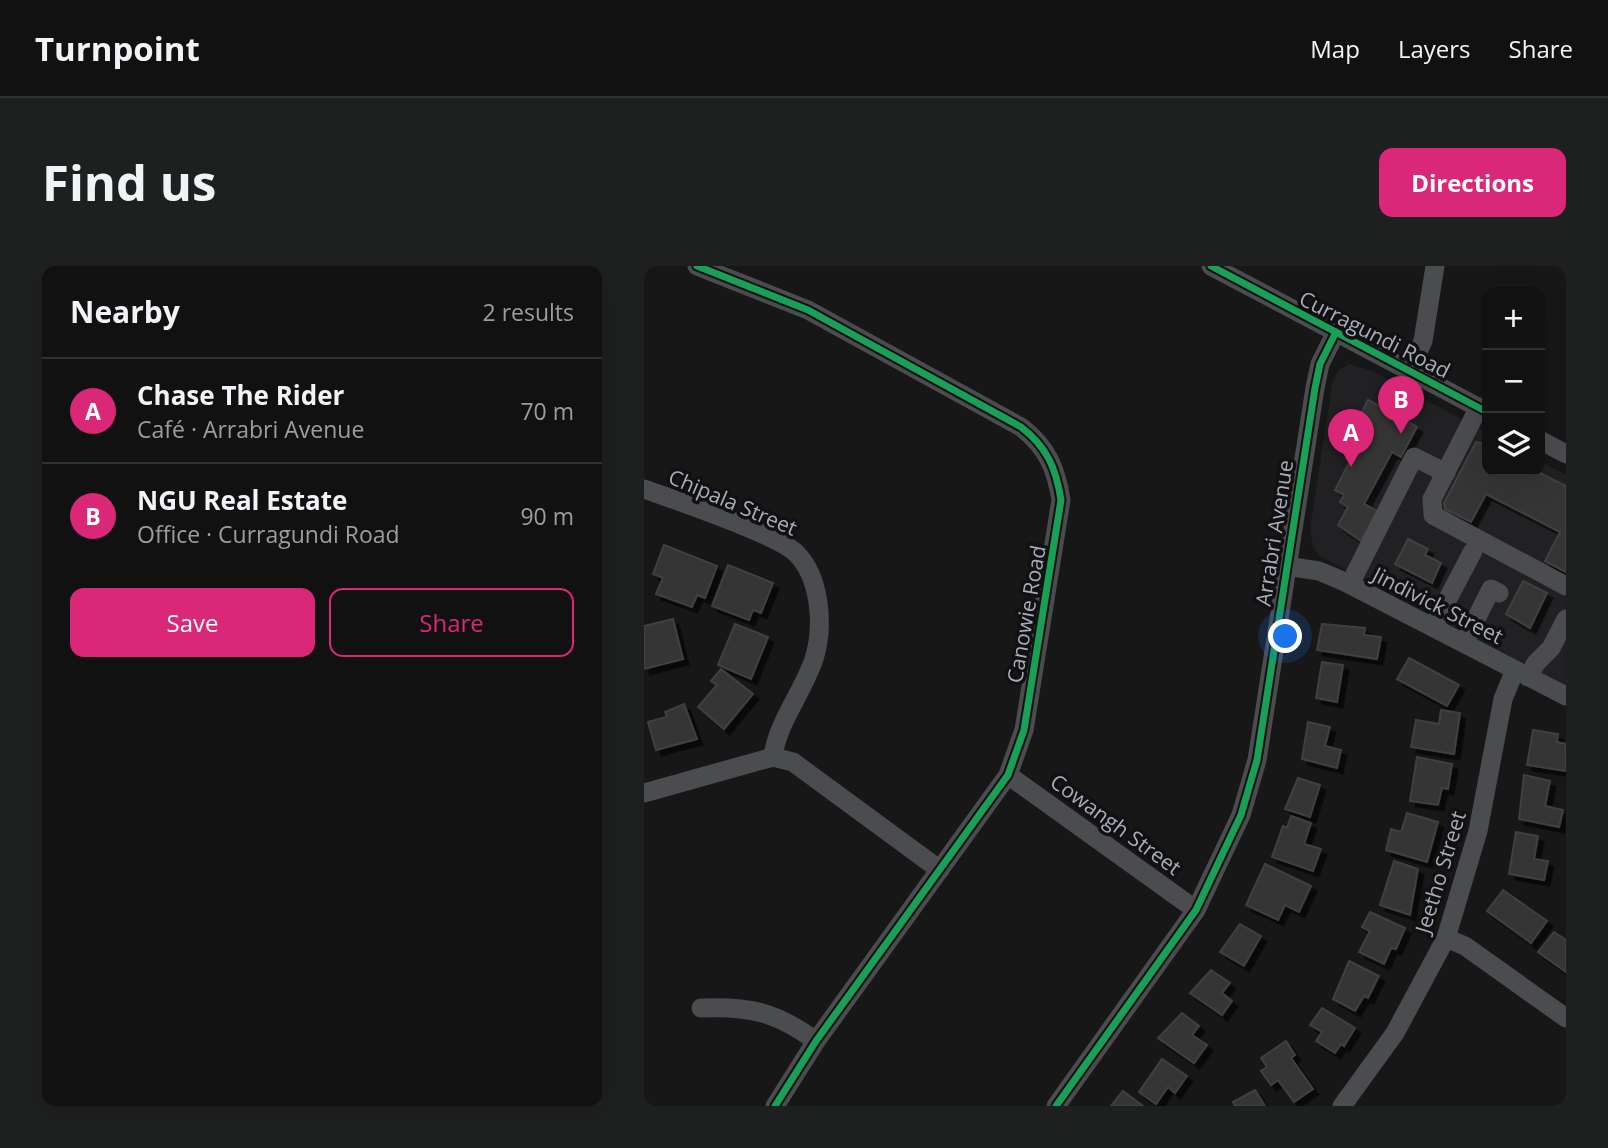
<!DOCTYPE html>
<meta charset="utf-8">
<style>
:root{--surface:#111;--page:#1e1f1f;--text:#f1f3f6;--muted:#9c9d9f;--line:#303131;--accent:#db2777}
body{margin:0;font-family:"Open Sans",sans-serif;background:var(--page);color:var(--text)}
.controls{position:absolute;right:21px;top:21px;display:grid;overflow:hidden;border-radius:14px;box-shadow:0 7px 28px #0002}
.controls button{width:63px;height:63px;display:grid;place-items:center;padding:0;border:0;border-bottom:2px solid var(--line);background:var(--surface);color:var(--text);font:35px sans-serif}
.you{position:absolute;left:642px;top:371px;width:24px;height:24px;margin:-18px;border:5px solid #fff;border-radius:50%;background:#1a73e8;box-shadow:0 0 0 10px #1a73e833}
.badge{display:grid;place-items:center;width:46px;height:46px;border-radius:50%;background:var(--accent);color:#fff;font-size:23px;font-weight:700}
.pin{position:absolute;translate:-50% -58px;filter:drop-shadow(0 2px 4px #0008)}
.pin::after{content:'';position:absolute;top:37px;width:24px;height:21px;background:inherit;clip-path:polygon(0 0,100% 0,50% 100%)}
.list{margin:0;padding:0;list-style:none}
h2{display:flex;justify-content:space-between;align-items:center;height:91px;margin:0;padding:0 28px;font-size:30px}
h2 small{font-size:23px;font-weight:400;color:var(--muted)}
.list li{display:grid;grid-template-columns:46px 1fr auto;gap:21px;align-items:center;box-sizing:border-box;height:105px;padding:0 28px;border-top:2px solid var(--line)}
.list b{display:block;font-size:26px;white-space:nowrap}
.list p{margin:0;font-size:23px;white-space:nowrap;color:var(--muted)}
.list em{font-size:23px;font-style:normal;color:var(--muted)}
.actions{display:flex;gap:14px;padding:21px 28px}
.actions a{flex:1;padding:16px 0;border:2px solid var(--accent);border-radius:14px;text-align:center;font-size:24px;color:var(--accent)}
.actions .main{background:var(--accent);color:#fff}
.icon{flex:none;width:38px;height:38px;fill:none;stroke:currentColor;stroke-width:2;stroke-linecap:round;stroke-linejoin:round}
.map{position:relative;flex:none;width:922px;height:840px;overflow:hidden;border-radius:14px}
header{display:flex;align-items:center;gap:42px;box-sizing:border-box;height:98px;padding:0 35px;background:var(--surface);border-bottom:2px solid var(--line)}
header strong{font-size:33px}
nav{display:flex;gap:38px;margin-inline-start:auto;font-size:24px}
.intro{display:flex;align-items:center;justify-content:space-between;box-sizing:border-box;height:168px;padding:0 42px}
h1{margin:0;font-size:49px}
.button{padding:18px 32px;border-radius:14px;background:var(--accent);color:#fff;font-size:24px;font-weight:700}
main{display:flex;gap:42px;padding:0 42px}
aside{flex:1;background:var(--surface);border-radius:14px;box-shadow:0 7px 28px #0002}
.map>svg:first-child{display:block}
.built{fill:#212123}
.building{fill:#353536;stroke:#3f4043;stroke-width:2;filter:url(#shadow)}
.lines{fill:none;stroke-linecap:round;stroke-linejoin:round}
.minor{stroke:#4b4c50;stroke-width:19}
.cycleway-casing{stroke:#111113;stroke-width:11}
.cycleway{stroke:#1a9f57;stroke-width:7}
.labels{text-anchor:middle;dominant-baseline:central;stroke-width:7;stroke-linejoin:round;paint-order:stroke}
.street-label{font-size:21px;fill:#a8adb8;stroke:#111113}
</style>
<header>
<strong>Turnpoint</strong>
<nav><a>Map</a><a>Layers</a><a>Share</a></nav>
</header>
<div class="intro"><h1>Find us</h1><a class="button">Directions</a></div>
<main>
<aside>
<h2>Nearby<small>2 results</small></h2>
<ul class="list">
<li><span class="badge">A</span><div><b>Chase The Rider</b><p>Café · Arrabri Avenue</p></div><em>70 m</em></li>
<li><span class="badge">B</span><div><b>NGU Real Estate</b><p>Office · Curragundi Road</p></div><em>90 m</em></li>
</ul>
<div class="actions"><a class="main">Save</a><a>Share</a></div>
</aside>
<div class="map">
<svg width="922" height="840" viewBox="0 0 922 840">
<defs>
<filter id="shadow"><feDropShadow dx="5.5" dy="5.5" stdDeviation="0" flood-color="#0009"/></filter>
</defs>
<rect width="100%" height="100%" fill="#171717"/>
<polygon class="built" points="705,98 726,104 843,167 843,205 896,205 896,195 922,209 922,419 726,317 676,290 669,281 666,263 689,113 695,104"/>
<g class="building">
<polygon points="724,134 773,161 757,191 748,186 720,238 733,245 717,275 694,259 704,241 696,236 700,229 691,224 706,195 702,193 719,162 712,158"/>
<polygon points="832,176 843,179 843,205 892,205 922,220 922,306 901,295 916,266 842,228 827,256 801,243 800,237"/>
<polygon points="764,273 784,283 781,289 797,297 788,317 751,298"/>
<polygon points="20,279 73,300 61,332 53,329 48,341 12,328 19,312 9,308"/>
<polygon points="84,299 129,317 117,347 109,344 105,354 68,340"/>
<polygon points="879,315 903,327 886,362 862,348"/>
<polygon points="29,353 39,393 0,403 0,360"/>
<polygon points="91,358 124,371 107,413 74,399"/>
<polygon points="678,358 721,362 720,369 737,371 733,393 673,384"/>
<polygon points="765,392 815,419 803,440 753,413"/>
<polygon points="678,396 699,399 693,436 672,432"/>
<polygon points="77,403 109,428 80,463 54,441 73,419 67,415"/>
<polygon points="40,438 53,473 12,484 4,456 23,451 21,446"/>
<polygon points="797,444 816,447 810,488 767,481 772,454 795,458"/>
<polygon points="664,456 686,461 681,480 697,484 693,502 658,493"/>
<polygon points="889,464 914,468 913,476 922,478 922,505 883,499"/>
<polygon points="773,491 808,498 804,523 798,522 794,539 766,535"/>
<polygon points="880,509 906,515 901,540 919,544 915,561 875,553"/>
<polygon points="654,512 676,519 666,551 641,543"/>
<polygon points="763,547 794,556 783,596 742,584 747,563 757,566"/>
<polygon points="647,550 667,557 660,578 677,583 669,605 628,591 639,560 643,562"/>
<polygon points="872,566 894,570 890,593 904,595 900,614 865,608"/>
<polygon points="750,595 774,603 766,649 736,639"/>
<polygon points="621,598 667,620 655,646 641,639 634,654 602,639"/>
<polygon points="859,624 903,655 887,677 843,645"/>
<polygon points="726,646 761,662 752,683 747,682 740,698 715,686 726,665 718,661"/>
<polygon points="596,658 617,670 600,700 576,686"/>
<polygon points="910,666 922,674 922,706 894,686"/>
<polygon points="705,695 735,710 724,732 720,730 711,745 689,733"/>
<polygon points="567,704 586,717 578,727 588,735 578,749 546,727"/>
<polygon points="678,742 711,762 700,780 697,778 691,787 672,775 678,766 666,759"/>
<polygon points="538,747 555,760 548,769 563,779 550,797 514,772"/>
<polygon points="642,775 651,789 647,792 669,823 650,836 634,814 627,819 617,805 623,801 617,792"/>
<polygon points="518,793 543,810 531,827 524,821 512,838 495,826"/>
<polygon points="611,824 621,840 591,840 589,836"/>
<polygon points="479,825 499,840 467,840"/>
</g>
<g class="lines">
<g class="minor">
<path d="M53,0L164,44L377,161C403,181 412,202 417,234L380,464L364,509L172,775L131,840"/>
<polyline points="567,0 843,146"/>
<polyline points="765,105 779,75 791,0"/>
<polyline points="835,141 788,233 789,249 922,320"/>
<polyline points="896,174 922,188"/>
<path d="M0,223C31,234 132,268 152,287C177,312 180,361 170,393C159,426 133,457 129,491"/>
<polyline points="642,300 675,305 701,316 922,430"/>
<polyline points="706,318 770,191 802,207"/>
<polyline points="789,361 829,285"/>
<polyline points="820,377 847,323 855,327"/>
<polyline points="884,411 892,397 907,382 922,353"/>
<polyline points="364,509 552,644"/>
<polyline points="0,527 129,491 149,496 296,604"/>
<polyline points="802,672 821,680 922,752"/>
<path d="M57,742C106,740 132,746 172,775"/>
<polyline points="412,840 552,644 597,549 613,494 671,122 676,98 692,66"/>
<polyline points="698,840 751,767 802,672 834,565 859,433 871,404"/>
</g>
<defs>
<g id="cycleway">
<path d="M53,0L164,44L377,161C403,181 412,202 417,234L380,464L364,509L172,775L131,840"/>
<polyline points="567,0 843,146"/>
<polyline points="412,840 552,644 597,549 613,494 671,122 676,98 692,66"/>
</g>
</defs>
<use href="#cycleway" class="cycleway-casing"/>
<use href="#cycleway" class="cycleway"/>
</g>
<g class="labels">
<g class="street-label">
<text transform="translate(731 68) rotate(27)">Curragundi Road</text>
<text transform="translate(89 236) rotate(23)">Chipala Street</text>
<text transform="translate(630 267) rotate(-81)">Arrabri Avenue</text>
<text transform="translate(794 339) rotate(27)">Jindivick Street</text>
<text transform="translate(382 348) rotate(-80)">Canowie Road</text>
<text transform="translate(472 558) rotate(36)">Cowangh Street</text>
<text transform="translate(796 606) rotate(-73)">Jeetho Street</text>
</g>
</g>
</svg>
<div class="controls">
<button>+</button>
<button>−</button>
<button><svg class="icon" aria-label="layers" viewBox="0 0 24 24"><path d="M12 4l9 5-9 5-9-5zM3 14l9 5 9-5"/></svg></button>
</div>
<div class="you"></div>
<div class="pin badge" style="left:707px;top:201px">A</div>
<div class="pin badge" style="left:757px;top:168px">B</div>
</div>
</main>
